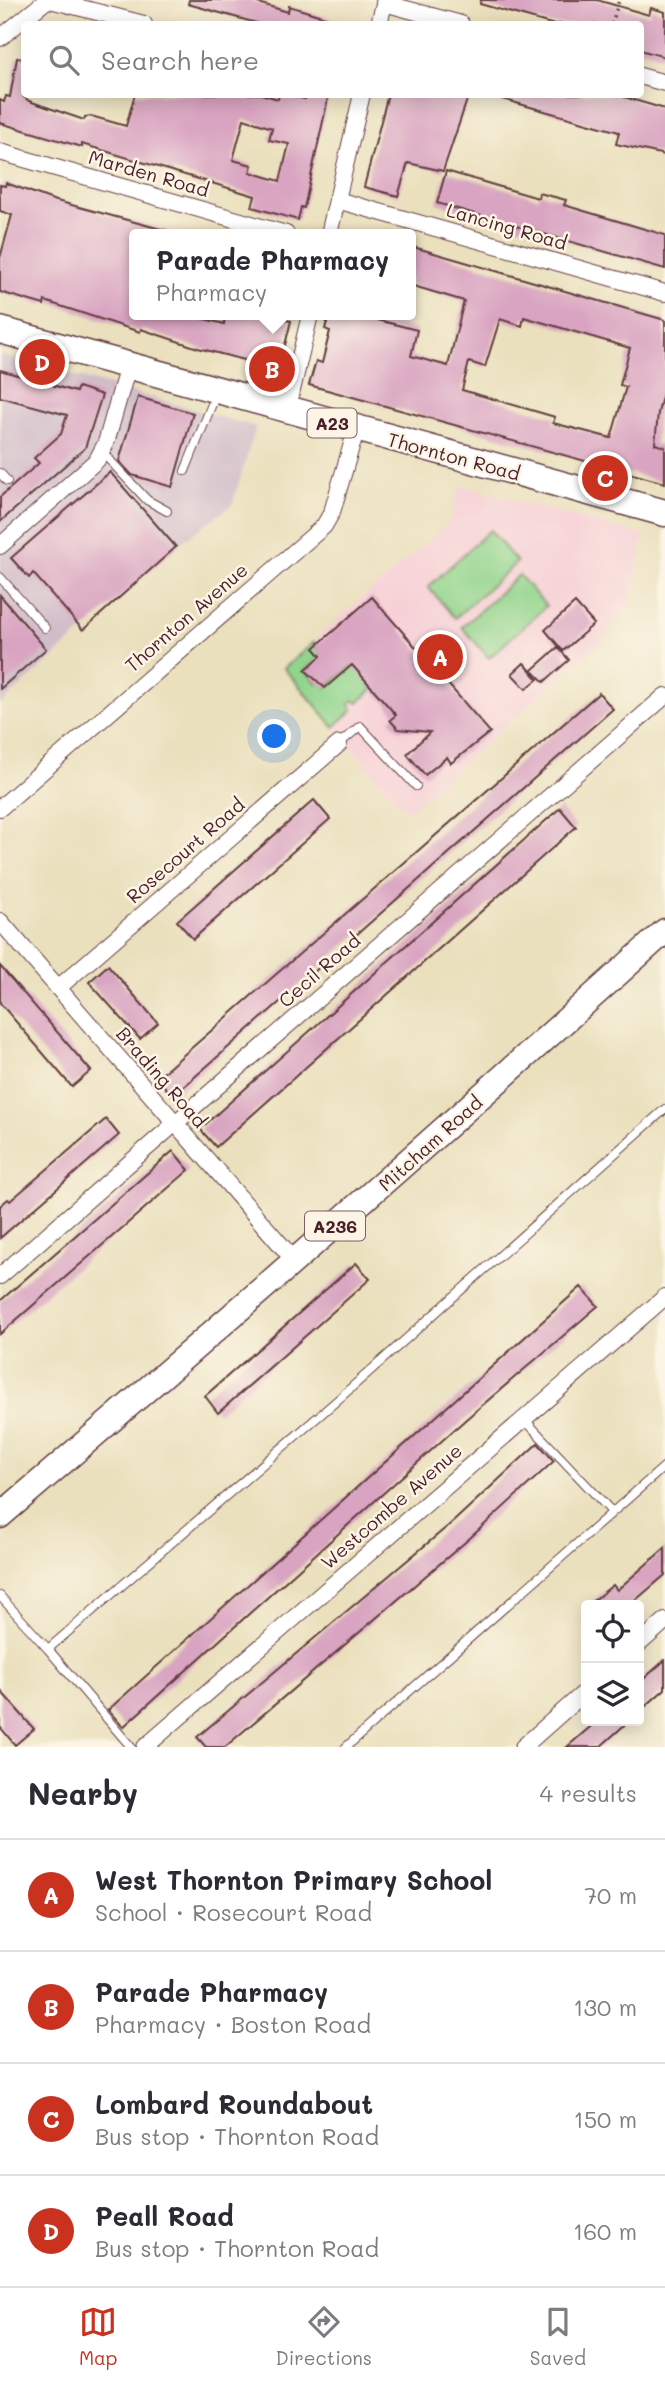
<!DOCTYPE html>
<meta charset="utf-8">
<style>
:root{--surface:#fff;--page:#f2f2f3;--text:#2b2b33;--muted:#7c7c81;--line:#e1e1e2;--accent:#c8321e}
body{margin:0;font-family:Mali,sans-serif;background:var(--page);color:var(--text)}
.controls{position:absolute;right:21px;bottom:21px;display:grid;overflow:hidden;border-radius:7px;box-shadow:0 4px 18px #0003}
.controls button{width:63px;height:63px;display:grid;place-items:center;padding:0;border:0;border-bottom:2px solid var(--line);background:var(--surface);color:var(--text);font:35px sans-serif}
.you{position:absolute;left:275px;top:737px;width:24px;height:24px;margin:-18px;border:5px solid #fff;border-radius:50%;background:#1a73e8;box-shadow:0 0 0 10px #1a73e833}
.badge{display:grid;place-items:center;width:46px;height:46px;border-radius:50%;background:var(--accent);color:#fff;font-size:23px;font-weight:700}
.pin{position:absolute;translate:-50% -50%;border:4px solid #fff;box-shadow:0 2px 7px #0006}
.popup{position:absolute;left:129px;top:229px;width:287px;height:91px;box-sizing:border-box;display:grid;place-content:center;border-radius:7px;background:var(--surface);filter:drop-shadow(0 2px 5px #0005);font-size:23px;white-space:nowrap;color:var(--muted)}
.popup b{font-size:26px;color:var(--text)}
.popup::after{content:'';position:absolute;left:50%;top:100%;margin-left:-14px;border:14px solid transparent;border-top-color:var(--surface)}
.list{margin:0;padding:0;list-style:none}
h2{display:flex;justify-content:space-between;align-items:center;height:91px;margin:0;padding:0 28px;font-size:30px}
h2 small{font-size:23px;font-weight:400;color:var(--muted)}
.list li{display:grid;grid-template-columns:46px 1fr auto;gap:21px;align-items:center;box-sizing:border-box;height:112px;padding:0 28px;border-top:2px solid var(--line)}
.list b{display:block;font-size:26px;white-space:nowrap}
.list p{margin:0;font-size:23px;white-space:nowrap;color:var(--muted)}
.list em{font-size:23px;font-style:normal;color:var(--muted)}
.icon{flex:none;width:38px;height:38px;fill:none;stroke:currentColor;stroke-width:2;stroke-linecap:round;stroke-linejoin:round}
.map{position:relative;flex:none;width:665px;height:1747px;overflow:hidden}
.search{position:absolute;background:var(--surface);box-shadow:0 4px 18px #0003;left:21px;right:21px;top:21px;height:77px;display:flex;align-items:center;gap:18px;box-sizing:border-box;padding:0 24px;border-radius:7px;color:var(--muted);font-size:26px}
.sheet{height:539px;background:var(--surface)}
nav{display:flex;justify-content:space-around;align-items:center;box-sizing:border-box;height:98px;border-top:2px solid var(--line);background:var(--surface);font-size:19px;color:var(--muted)}
nav a{display:grid;justify-items:center;gap:4px}
nav .on{color:var(--accent)}
.map>svg:first-child{display:block}
.built{fill:#f6cfd6}
.industrial{fill:#d1bdc9}
.green{fill:#91d48c;stroke:#6e7a5c;stroke-width:2}
.building{fill:#d9a4c1;fill-rule:evenodd}
.lines{fill:none;stroke-linecap:round;stroke-linejoin:round}
.service-casing{stroke:#623c41;stroke-width:10}
.minor-casing{stroke:#623c41;stroke-width:18}
.primary-casing{stroke:#623c41;stroke-width:27}
.trunk-casing{stroke:#623c41;stroke-width:29}
.path{stroke:#623c41;stroke-width:3.5;stroke-dasharray:2 5;stroke-linecap:butt}
.service{stroke:#fff;stroke-width:8}
.minor{stroke:#fff;stroke-width:16}
.primary{stroke:#fff;stroke-width:24}
.trunk{stroke:#fff;stroke-width:26}
.labels{text-anchor:middle;dominant-baseline:central;stroke-width:5;stroke-linejoin:round;paint-order:stroke}
.shield{fill:#fcf5e5;stroke:#7f5f63;stroke-width:2}
.shield-label{font-size:18px;font-weight:bold;fill:#4a1f2b}
.street-label{font-size:19px;fill:#4a1f2b;stroke:#fcf5e5}
</style>
<div class="map">
<svg width="665" height="1747" viewBox="0 0 665 1747">
<rect width="100%" height="100%" fill="#fcf5e5"/>
<filter id="ink" filterUnits="userSpaceOnUse"><feTurbulence type="fractalNoise" baseFrequency=".0143" numOctaves="2"/><feDisplacementMap in="SourceGraphic" scale="14" xChannelSelector="R" yChannelSelector="G"/><feConvolveMatrix kernelMatrix="1 2 1 2 8 2 1 2 1" color-interpolation-filters="sRGB"/></filter>
<filter id="wash" filterUnits="userSpaceOnUse"><feTurbulence type="fractalNoise" baseFrequency=".00686" numOctaves="4" result="noise"/><feDisplacementMap in="SourceGraphic" scale="28" xChannelSelector="R" yChannelSelector="G"/><feGaussianBlur stdDeviation="1.57" result="paint"/><feColorMatrix in="noise" values="0 0 0 0 0 0 0 0 0 0 0 0 0 0 0 0 0 1.4 0 .05"/><feComposite in="paint" operator="in"/></filter>
<g filter="url(#wash)">
<rect width="100%" height="100%" fill="#eae0bd"/>
<polygon class="built" points="460,485 644,535 630,604 602,641 407,812 282,668 449,522"/>
<polygon class="industrial" points="0,355 256,427 232,505 185,539 0,705"/>
<g class="green">
<polygon points="490,530 517,562 455,618 428,587"/>
<polygon points="519,575 546,606 489,658 462,627"/>
<polygon points="314,642 321,656 305,670 317,684 320,682 326,688 355,663 373,689 357,703 354,700 349,704 353,710 334,727 284,668"/>
</g>
<g id="blocks">
<g class="building">
<polygon points="189,0 248,0 288,12 289,6 338,21 337,24 260,24 188,4"/>
<polygon points="481,0 597,0 649,15 651,8 665,12 665,57 640,50 640,24 551,24 480,4"/>
<path d="M17,58L24,59V97L29,101L84,120L85,117L91,116L126,126L135,94H261L278,99L279,94H284L305,99L306,94H329L304,208L301,207L298,220L252,207L255,196L82,144V147L0,123V100L4,102L6,96L10,97ZM244,119L272,128L269,140L289,144L280,181L250,172L252,165L233,160Z"/>
<polygon points="388,94 469,94 443,171 408,163 398,196 364,187"/>
<polygon points="503,94 614,94 665,109 665,155 616,144 619,132 502,99"/>
<polygon points="446,171 538,198 539,193 566,200 564,205 665,235 665,269 437,203"/>
<polygon points="6,183 53,200 168,231 167,234 134,234 134,315 165,315 180,319 181,315 189,315 224,324 225,315 287,315 286,320 291,321 279,369 198,348 141,329 140,332 45,301 44,305 0,292 0,258 12,215 0,211 0,185 5,186"/>
<path d="M410,246L665,320V385L658,413L655,444L665,447V483L309,385L316,361L322,363L330,331L325,329L329,315H380L378,320L417,330L411,356L448,366L464,301L410,285ZM524,317L630,348L620,385L626,387L611,438L553,423L555,417L462,390L469,362L485,367L500,319L522,326Z"/>
<polygon points="0,370 76,392 78,387 102,395 85,448 0,522 0,497 39,463 34,458 61,434 67,415 0,397"/>
<polygon points="138,397 193,413 172,487 132,475 119,461"/>
<polygon points="110,472 176,547 83,630 33,573 29,578 11,558"/>
<polygon points="0,595 46,649 0,689"/>
<polygon points="372,597 490,732 451,763 447,757 425,775 407,754 430,732 398,729 390,720 396,715 352,665 325,688 305,670 321,656 314,648"/>
<polygon points="575,603 594,624 563,651 545,630"/>
<polygon points="558,647 569,660 544,682 532,670"/>
<polygon points="524,663 538,679 526,689 512,674"/>
<polygon points="599,693 613,709 173,1096 157,1078"/>
<polygon points="314,800 330,819 193,939 177,921"/>
<polygon points="560,808 576,827 216,1147 200,1129"/>
<polygon points="108,965 158,1023 140,1039 89,982"/>
<polygon points="0,966 91,1071 72,1087 0,1003"/>
<polygon points="106,1119 119,1135 0,1238 0,1206 8,1199 10,1201"/>
<polygon points="173,1151 189,1170 0,1334 0,1301"/>
<polygon points="356,1263 370,1279 218,1413 205,1396"/>
<polygon points="581,1287 598,1306 465,1420 123,1727 108,1710"/>
<polygon points="538,1443 554,1461 470,1538 225,1747 206,1747 197,1737 454,1521"/>
<polygon points="665,1548 665,1575 630,1605 588,1605 613,1585 617,1590"/>
<polygon points="665,1660 665,1689 639,1712 639,1683"/>
<polygon points="0,1690 34,1729 15,1745 0,1727"/>
<polygon points="597,1721 629,1721 600,1747 567,1747"/>
</g>
</g>
</g>
<g filter="url(#ink)">
<use href="#blocks" fill-opacity="0" stroke="#623c41" stroke-width="2"/>
<g class="lines">
<defs>
<g id="service">
<polyline points="102,452 147,500 167,511"/>
<polyline points="185,471 216,394"/>
<polyline points="0,473 7,481"/>
<polyline points="0,577 45,628"/>
<polyline points="339,744 360,726 416,786"/>
<polyline points="524,1419 612,1512"/>
<polyline points="0,1596 48,1649 334,1403 665,1109"/>
<polyline points="48,1649 131,1747"/>
<polyline points="346,1747 665,1466"/>
</g>
<g id="minor">
<polyline points="50,0 144,24"/>
<polyline points="384,3 461,24"/>
<polyline points="379,24 385,0"/>
<polyline points="0,38 47,0"/>
<polyline points="640,76 665,83"/>
<polyline points="0,152 286,234"/>
<polyline points="337,200 665,293"/>
<polyline points="329,234 362,94"/>
<polyline points="287,411 310,315"/>
<polyline points="0,546 97,460 106,443 128,366"/>
<polyline points="0,808 324,526 332,512 356,430"/>
<polyline points="0,921 294,1260"/>
<polyline points="58,988 339,744"/>
<polyline points="0,1276 665,696"/>
<polyline points="639,1644 665,1621"/>
<polyline points="145,1747 665,1297"/>
<polyline points="523,1747 586,1691"/>
</g>
<path id="primary" d="M0,1516C224,1324 446,1129 665,931"/>
<polyline id="trunk" points="0,330 665,513"/>
</defs>
<use href="#service" class="service-casing"/>
<use href="#minor" class="minor-casing"/>
<use href="#primary" class="primary-casing"/>
<use href="#trunk" class="trunk-casing"/>
<polyline class="path" points="612,24 619,0"/>
<use href="#service" class="service"/>
<use href="#minor" class="minor"/>
<use href="#primary" class="primary"/>
<use href="#trunk" class="trunk"/>
</g>
</g>
<g class="labels">
<g class="shield">
<rect x="307.5" y="408.5" width="49" height="29" rx="5"/>
<rect x="305" y="1211.5" width="60" height="29" rx="5"/>
</g>
<g class="shield-label">
<text x="332" y="423">A23</text>
<text x="335" y="1226">A236</text>
</g>
<g class="street-label">
<text transform="translate(149 173) rotate(16)">Marden Road</text>
<text transform="translate(507 226) rotate(16)">Lancing Road</text>
<text transform="translate(454 456) rotate(15)">Thornton Road</text>
<text transform="translate(186 617) rotate(-41)">Thornton Avenue</text>
<text transform="translate(185 850) rotate(-41)">Rosecourt Road</text>
<text transform="translate(319 970) rotate(-41)">Cecil Road</text>
<text transform="translate(162 1077) rotate(49)">Brading Road</text>
<text transform="translate(430 1143) rotate(-42)">Mitcham Road</text>
<text transform="translate(391 1506) rotate(-41)">Westcombe Avenue</text>
</g>
</g>
</svg>
<div class="controls">
<button><svg class="icon" aria-label="locate" viewBox="0 0 24 24"><circle cx="12" cy="12" r="6"/><path d="M12 2v4M12 18v4M2 12h4M18 12h4"/></svg></button>
<button><svg class="icon" aria-label="layers" viewBox="0 0 24 24"><path d="M12 4l9 5-9 5-9-5zM3 14l9 5 9-5"/></svg></button>
</div>
<div class="you"></div>
<div class="pin badge" style="left:440px;top:657px">A</div>
<div class="pin badge" style="left:272px;top:369px">B</div>
<div class="popup"><b>Parade Pharmacy</b>Pharmacy</div>
<div class="pin badge" style="left:605px;top:478px">C</div>
<div class="pin badge" style="left:42px;top:362px">D</div>
<div class="search"><svg class="icon" aria-label="search" viewBox="0 0 24 24"><circle cx="10" cy="10" r="6"/><path d="M15 15l6 6"/></svg>Search here</div>
</div>
<section class="sheet">
<h2>Nearby<small>4 results</small></h2>
<ul class="list">
<li><span class="badge">A</span><div><b>West Thornton Primary School</b><p>School · Rosecourt Road</p></div><em>70 m</em></li>
<li><span class="badge">B</span><div><b>Parade Pharmacy</b><p>Pharmacy · Boston Road</p></div><em>130 m</em></li>
<li><span class="badge">C</span><div><b>Lombard Roundabout</b><p>Bus stop · Thornton Road</p></div><em>150 m</em></li>
<li><span class="badge">D</span><div><b>Peall Road</b><p>Bus stop · Thornton Road</p></div><em>160 m</em></li>
</ul>
</section>
<nav>
<a class="on"><svg class="icon" aria-label="map" viewBox="0 0 24 24"><path d="M3 6l6-2 6 2 6-2v14l-6 2-6-2-6 2zM9 4v14M15 6v14"/></svg>Map</a>
<a><svg class="icon" aria-label="directions" viewBox="0 0 24 24"><path d="M12 3l9 9-9 9-9-9zM9 14v-3h6M13 9l2 2-2 2"/></svg>Directions</a>
<a><svg class="icon" aria-label="saved" viewBox="0 0 24 24"><path d="M7 4h10v16l-5-4-5 4z"/></svg>Saved</a>
</nav>
